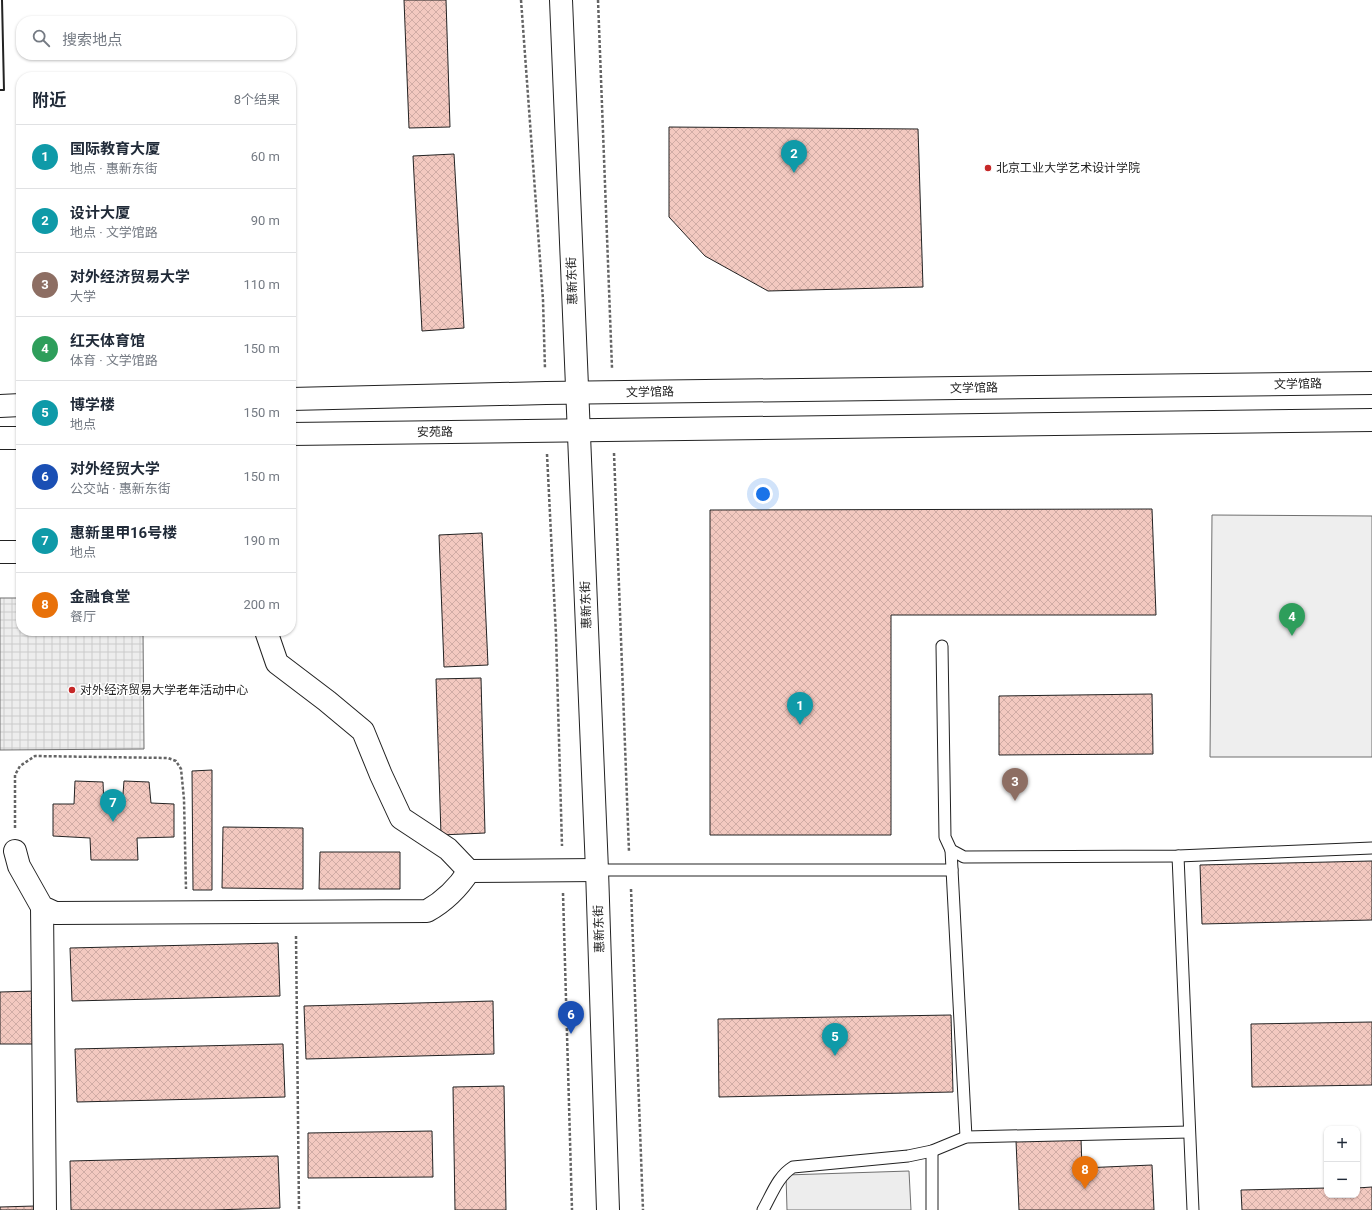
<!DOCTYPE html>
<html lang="zh">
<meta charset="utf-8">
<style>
:root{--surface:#fff;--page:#f6f6f7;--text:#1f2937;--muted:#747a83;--line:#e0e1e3;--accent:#c62828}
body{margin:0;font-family:Roboto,"Noto Sans SC",sans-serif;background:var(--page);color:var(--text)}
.controls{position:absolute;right:12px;bottom:12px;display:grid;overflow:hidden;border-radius:8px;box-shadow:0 1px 3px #0004}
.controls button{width:36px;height:36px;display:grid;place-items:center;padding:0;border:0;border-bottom:1px solid var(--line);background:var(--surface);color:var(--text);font:20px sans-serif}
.you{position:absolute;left:763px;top:494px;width:14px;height:14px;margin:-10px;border:3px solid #fff;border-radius:50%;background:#1a73e8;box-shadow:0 0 0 6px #1a73e833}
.badge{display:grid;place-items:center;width:26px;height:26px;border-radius:50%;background:var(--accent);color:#fff;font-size:13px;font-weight:700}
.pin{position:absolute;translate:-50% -33px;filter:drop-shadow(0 1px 2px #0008)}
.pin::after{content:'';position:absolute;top:21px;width:14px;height:12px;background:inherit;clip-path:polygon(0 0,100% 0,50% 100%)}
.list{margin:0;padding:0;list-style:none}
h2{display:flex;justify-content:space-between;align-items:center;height:52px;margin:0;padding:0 16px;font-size:17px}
h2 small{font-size:13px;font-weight:400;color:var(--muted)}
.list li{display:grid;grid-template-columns:26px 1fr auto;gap:12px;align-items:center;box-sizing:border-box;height:64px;padding:0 16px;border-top:1px solid var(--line)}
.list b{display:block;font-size:15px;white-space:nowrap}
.list p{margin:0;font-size:13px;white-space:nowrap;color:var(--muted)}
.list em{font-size:13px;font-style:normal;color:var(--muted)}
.icon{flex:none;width:22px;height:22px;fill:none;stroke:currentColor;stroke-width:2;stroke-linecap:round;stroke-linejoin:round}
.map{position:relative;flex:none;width:1372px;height:1210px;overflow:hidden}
.search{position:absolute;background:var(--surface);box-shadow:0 1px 3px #0004;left:16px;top:16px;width:280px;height:44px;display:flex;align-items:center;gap:10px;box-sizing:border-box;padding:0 14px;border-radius:16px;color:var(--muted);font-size:15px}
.panel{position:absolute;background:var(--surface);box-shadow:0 1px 3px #0004;left:16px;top:72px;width:280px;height:564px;border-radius:16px}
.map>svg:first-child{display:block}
.grass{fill:#eee;stroke:#6f6f6f}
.parking{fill:#ededed;stroke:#6f6f6f}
.plaza{fill:url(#plaza-grid);stroke:#6f6f6f}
.building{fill:url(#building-cross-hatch);stroke:#222}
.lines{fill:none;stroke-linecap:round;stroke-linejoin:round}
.service-casing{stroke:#222;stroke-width:13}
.minor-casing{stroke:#222;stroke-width:24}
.tertiary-casing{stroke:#222;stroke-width:24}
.secondary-casing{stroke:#222;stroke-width:24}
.path{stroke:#646464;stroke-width:2.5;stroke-dasharray:3 2;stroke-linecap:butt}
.service{stroke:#fff;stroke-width:11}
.minor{stroke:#fff;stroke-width:22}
.tertiary{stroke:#fff;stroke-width:22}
.secondary{stroke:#fff;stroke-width:22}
.wall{stroke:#222;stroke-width:2}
.poi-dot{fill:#c62828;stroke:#fff;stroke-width:1.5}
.labels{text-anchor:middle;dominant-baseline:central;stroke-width:3;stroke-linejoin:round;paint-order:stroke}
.poi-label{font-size:12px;fill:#222;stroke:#fff;text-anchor:start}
.street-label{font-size:12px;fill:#222;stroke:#fff}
</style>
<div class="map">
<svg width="1372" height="1210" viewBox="0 0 1372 1210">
<defs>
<pattern id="plaza-grid" width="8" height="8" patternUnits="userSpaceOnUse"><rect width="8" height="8" fill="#ededed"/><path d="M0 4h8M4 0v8" fill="none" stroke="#cbcbcb"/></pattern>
<pattern id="building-cross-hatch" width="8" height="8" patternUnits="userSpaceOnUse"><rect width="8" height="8" fill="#f3c9c0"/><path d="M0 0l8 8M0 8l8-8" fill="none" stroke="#d0aca5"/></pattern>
</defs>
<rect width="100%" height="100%" fill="#fff"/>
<polygon class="grass" points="1212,515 1372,516 1372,757 1210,757"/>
<polygon class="parking" points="909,1171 911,1210 787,1210 786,1175"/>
<polygon class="plaza" points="0,598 21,598 21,631 143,631 144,749 0,750"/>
<g class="building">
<polygon points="404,0 446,0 450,127 409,128"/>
<polygon points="669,127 918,129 923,287 768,291 705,256 669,217"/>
<polygon points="454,154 464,328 422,331 413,156"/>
<polygon points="1152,509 1156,615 891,615 891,835 710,835 710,510"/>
<polygon points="482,533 488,665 444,667 439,535"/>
<polygon points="481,678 485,833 441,835 436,679"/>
<polygon points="1152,694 1153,754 999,755 999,696"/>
<polygon points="212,770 212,890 193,890 192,771"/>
<polygon points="75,781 103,782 104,807 122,807 124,781 149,782 151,803 174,804 174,837 137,838 138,860 91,860 90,838 53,836 53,804 74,804"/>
<polygon points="223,827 303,828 303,889 222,888"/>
<polygon points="320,852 400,852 400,889 319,889"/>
<polygon points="1372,861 1372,920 1202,924 1200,865"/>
<polygon points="278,943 280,996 72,1001 70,948"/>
<polygon points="35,991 36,1044 0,1044 0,992"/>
<polygon points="493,1001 494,1054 306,1059 304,1006"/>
<polygon points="951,1015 953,1092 719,1097 718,1019"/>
<polygon points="1372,1022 1372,1085 1252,1087 1251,1024"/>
<polygon points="283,1044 285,1097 77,1102 75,1049"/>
<polygon points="504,1086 506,1210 455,1210 453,1087"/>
<polygon points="432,1131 433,1177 308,1178 308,1133"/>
<polygon points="1081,1139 1082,1168 1152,1165 1154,1210 1019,1210 1016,1141"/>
<polygon points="278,1156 280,1208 212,1210 71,1210 70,1161"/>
<polygon points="1372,1187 1372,1210 1242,1210 1241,1190 1327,1188 1327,1195 1357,1195 1357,1188"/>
<polygon points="35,1206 35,1210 0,1210 0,1207"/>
</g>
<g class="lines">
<defs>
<g id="service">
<polyline points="942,646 945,837 951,850 964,857 1178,856 1372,848"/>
<polyline points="951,850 966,1137"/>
<polyline points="1178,856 1193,1210"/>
<polyline points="597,870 952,870"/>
<polyline points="932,1151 932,1210"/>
<path d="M763,1210C772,1194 778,1176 793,1167L908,1156L932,1151L966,1137L1189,1132"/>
</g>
<g id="minor">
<polyline points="0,552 21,552"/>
<polyline points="266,631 277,663 327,701 363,731 381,775 401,818 448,849 469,871"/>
<path d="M15,851L19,866L42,907L55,913L427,911C445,901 458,888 469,871L597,870"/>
<polyline points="42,907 45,1210"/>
</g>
<polyline id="tertiary" points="561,0 597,870 608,1210"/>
<g id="secondary">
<polyline points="291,399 546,393 1372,383"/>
<polyline points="0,406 21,405"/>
<polyline points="291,434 1372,420"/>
<polyline points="0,438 21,438"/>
</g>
</defs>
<use href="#service" class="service-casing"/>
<use href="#minor" class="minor-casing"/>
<use href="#tertiary" class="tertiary-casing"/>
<use href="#secondary" class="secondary-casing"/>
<g class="path">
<polyline points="521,0 543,300 545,369"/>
<polyline points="598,0 612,368"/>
<polyline points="614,453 629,852"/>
<polyline points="547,454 556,635 562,846"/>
<polyline points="15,828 15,775 20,766 35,756 168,758 176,761 181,769 184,799 186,889"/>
<polyline points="631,889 643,1210"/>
<polyline points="563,893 572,1210"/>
<polyline points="296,936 299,1210"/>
</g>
<use href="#service" class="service"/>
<use href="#minor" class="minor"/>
<use href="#tertiary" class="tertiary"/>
<use href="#secondary" class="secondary"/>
<polyline class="wall" points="0,90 4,90 2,0"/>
</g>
<g class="poi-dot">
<circle cx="988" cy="168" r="4"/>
<circle cx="72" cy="690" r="4"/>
</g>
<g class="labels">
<g class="poi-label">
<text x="996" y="168">北京工业大学艺术设计学院</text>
<text x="80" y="690">对外经济贸易大学老年活动中心</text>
</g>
<g class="street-label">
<text transform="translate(572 281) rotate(-92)">惠新东街</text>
<text transform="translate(1298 384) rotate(-1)">文学馆路</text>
<text transform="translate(974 388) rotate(-1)">文学馆路</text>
<text transform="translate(650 392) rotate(-1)">文学馆路</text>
<text transform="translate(435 432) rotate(-1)">安苑路</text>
<text transform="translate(586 605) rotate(-92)">惠新东街</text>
<text transform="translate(599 929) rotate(-92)">惠新东街</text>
</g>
</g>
</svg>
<div class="controls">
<button>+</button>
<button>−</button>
</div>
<div class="you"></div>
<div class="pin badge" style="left:800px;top:725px;background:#0f9aa8">1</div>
<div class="pin badge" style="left:794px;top:173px;background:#0f9aa8">2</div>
<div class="pin badge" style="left:1015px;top:801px;background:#8d6e63">3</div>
<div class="pin badge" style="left:1292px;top:636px;background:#2e9e5b">4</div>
<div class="pin badge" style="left:835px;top:1056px;background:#0f9aa8">5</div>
<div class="pin badge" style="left:571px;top:1034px;background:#1a4fb4">6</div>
<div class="pin badge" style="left:113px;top:822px;background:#0f9aa8">7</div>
<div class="pin badge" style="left:1085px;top:1189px;background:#e8710a">8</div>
<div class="search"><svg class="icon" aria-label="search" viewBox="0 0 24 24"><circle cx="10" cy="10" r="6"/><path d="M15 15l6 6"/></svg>搜索地点</div>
<section class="panel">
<h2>附近<small>8个结果</small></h2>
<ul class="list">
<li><span class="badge" style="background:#0f9aa8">1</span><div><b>国际教育大厦</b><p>地点 · 惠新东街</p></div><em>60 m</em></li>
<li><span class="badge" style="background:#0f9aa8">2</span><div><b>设计大厦</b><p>地点 · 文学馆路</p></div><em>90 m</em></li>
<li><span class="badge" style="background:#8d6e63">3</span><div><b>对外经济贸易大学</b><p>大学</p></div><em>110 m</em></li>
<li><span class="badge" style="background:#2e9e5b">4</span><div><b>红天体育馆</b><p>体育 · 文学馆路</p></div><em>150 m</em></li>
<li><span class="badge" style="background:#0f9aa8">5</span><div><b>博学楼</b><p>地点</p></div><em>150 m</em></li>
<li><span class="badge" style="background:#1a4fb4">6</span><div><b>对外经贸大学</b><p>公交站 · 惠新东街</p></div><em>150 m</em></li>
<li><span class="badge" style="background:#0f9aa8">7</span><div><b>惠新里甲16号楼</b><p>地点</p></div><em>190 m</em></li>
<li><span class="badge" style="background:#e8710a">8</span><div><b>金融食堂</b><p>餐厅</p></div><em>200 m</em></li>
</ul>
</section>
</div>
